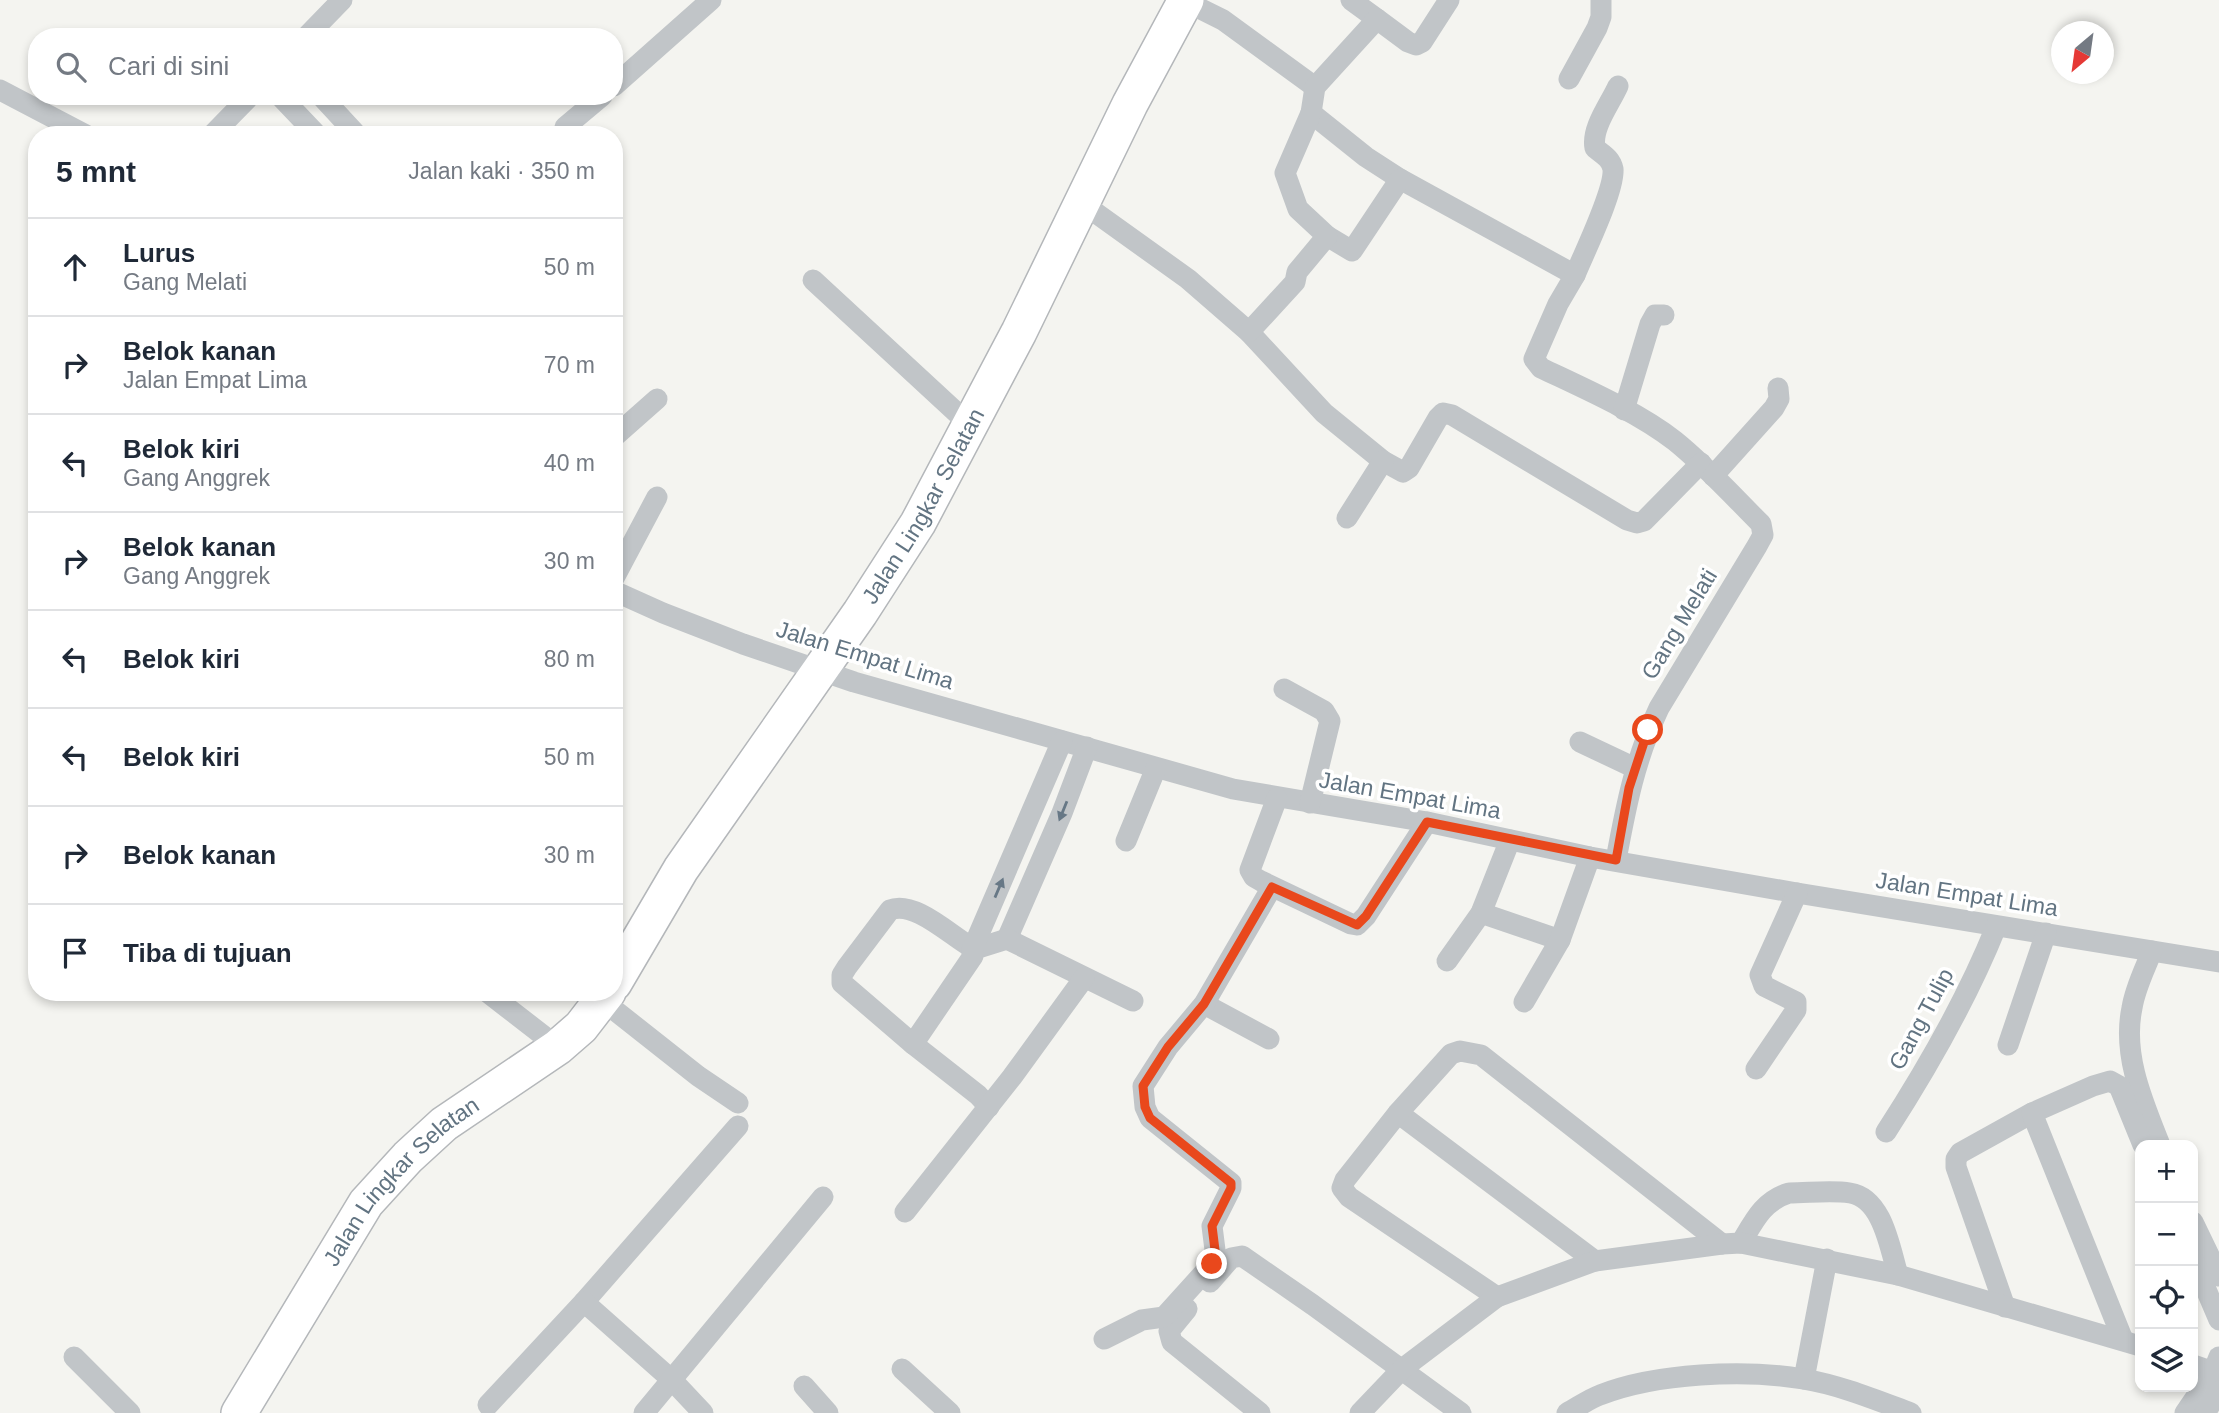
<!DOCTYPE html>
<html lang="id">
<meta charset="utf-8">
<style>
:root{--surface:#fff;--page:#f2f2f3;--text:#1f2937;--muted:#747a83;--line:#e0e1e3}
body{margin:0;font-family:Helvetica,sans-serif;background:var(--page);color:var(--text)}
.controls{position:absolute;right:21px;bottom:21px;display:grid;overflow:hidden;border-radius:14px;box-shadow:0 4px 10px #0003}
.controls button{width:63px;height:63px;display:grid;place-items:center;padding:0;border:0;border-bottom:2px solid var(--line);background:var(--surface);color:var(--text);font:35px sans-serif}
.compass{position:absolute;left:2051px;top:21px;width:63px;height:63px;border-radius:50%;background:var(--surface);box-shadow:0 4px 10px #0003;rotate:209deg}
.stop{position:absolute;width:21px;height:21px;margin:-16px;border:5px solid #e9481c;border-radius:50%;background:#fff}
.stop.end{background:#e9481c;border-color:#fff;box-shadow:0 2px 7px #0008}
.list{margin:0;padding:0;list-style:none}
h2{display:flex;justify-content:space-between;align-items:center;height:91px;margin:0;padding:0 28px;font-size:30px}
h2 small{font-size:23px;font-weight:400;color:var(--muted)}
.list li{display:grid;grid-template-columns:46px 1fr auto;gap:21px;align-items:center;box-sizing:border-box;height:98px;padding:0 28px;border-top:2px solid var(--line)}
.list b{display:block;font-size:26px;white-space:nowrap}
.list p{margin:0;font-size:23px;white-space:nowrap;color:var(--muted)}
.list em{font-size:23px;font-style:normal;color:var(--muted)}
.icon{flex:none;width:38px;height:38px;fill:none;stroke:currentColor;stroke-width:2;stroke-linecap:round;stroke-linejoin:round}
.map{position:relative;flex:none;width:2219px;height:1413px;overflow:hidden}
.search{position:absolute;background:var(--surface);box-shadow:0 4px 10px #0003;left:28px;top:28px;width:595px;height:77px;display:flex;align-items:center;gap:18px;box-sizing:border-box;padding:0 24px;border-radius:28px;color:var(--muted);font-size:26px}
.panel{position:absolute;background:var(--surface);box-shadow:0 4px 10px #0003;left:28px;top:126px;width:595px;height:875px;border-radius:28px}
.map>svg:first-child{display:block}
.lines{fill:none;stroke-linecap:round;stroke-linejoin:round}
.trunk-casing{stroke:#b4b7ba;stroke-width:38}
.minor{stroke:#c1c5c8;stroke-width:21}
.trunk{stroke:#fff;stroke-width:35}
.oneway{fill:#677886}
.route{stroke:#e9481c;stroke-width:9}
.labels{text-anchor:middle;dominant-baseline:central;stroke-width:7;stroke-linejoin:round;paint-order:stroke}
.street-label{font-size:23px;fill:#627482;stroke:#fff}
</style>
<div class="map">
<svg width="2219" height="1413" viewBox="0 0 2219 1413">
<rect width="100%" height="100%" fill="#f4f4f0"/>
<g class="lines">
<defs>
<g id="trunk">
<path id="s1" d="M614,983L681,869L860,613L918,523L1019,332L1130,104L1186,0"/>
<path id="s2" d="M239,1413L366,1203L408,1157L444,1124L558,1047L581,1027L608,992"/>
</g>
</defs>
<use href="#trunk" class="trunk-casing"/>
<g class="minor">
<polyline points="1351,0 1377,19"/>
<polyline points="1183,4 1197,7 1223,20 1315,87"/>
<polyline points="306,37 342,0"/>
<polyline points="1569,79 1597,28 1601,17 1601,0"/>
<polyline points="614,86 711,0"/>
<polyline points="0,90 86,135"/>
<polyline points="280,96 317,135"/>
<polyline points="321,96 357,135"/>
<path d="M1311,113L1366,157L1400,179L1575,275L1558,304L1534,359L1541,368C1583,388 1638,412 1675,441C1706,466 1733,496 1761,524L1763,535L1757,546L1659,708C1635,759 1626,806 1616,860"/>
<polyline points="565,127 602,96"/>
<polyline points="212,135 250,96"/>
<polyline points="1082,203 1188,279 1249,332 1324,413 1383,461 1403,472 1409,468 1438,418 1443,413 1452,415 1627,520 1637,523 1644,521 1701,463"/>
<polyline points="1327,236 1352,251 1400,179"/>
<path d="M1575,275C1584,253 1615,190 1613,169C1611,158 1602,154 1595,148C1591,128 1610,104 1618,86"/>
<polyline points="813,280 970,425"/>
<polyline points="1249,332 1295,282 1297,272 1327,236 1298,209 1285,173 1311,113 1315,87 1377,19 1408,42 1416,45 1422,42 1449,0"/>
<polyline points="1624,410 1650,324 1655,315 1664,315"/>
<polyline points="614,437 657,399"/>
<polyline points="1713,476 1774,408 1779,399 1778,388"/>
<polyline points="1347,518 1383,461"/>
<polyline points="614,578 657,497"/>
<polyline points="614,591 663,613 743,644 854,682 1233,789 1427,822 1590,857 1797,893 2219,962"/>
<polyline points="1284,689 1324,711 1330,721 1310,803"/>
<polyline points="1580,742 1635,768"/>
<polyline points="1277,798 1250,870 1254,877 1261,881 1351,924 1357,925 1366,916 1427,822"/>
<polyline points="1126,841 1156,768"/>
<polyline points="1481,913 1560,940"/>
<polyline points="1007,939 1062,813 1087,747"/>
<path d="M972,950L968,945C948,933 913,900 890,910L847,967L842,975V983L913,1044L978,1095L989,1107"/>
<polyline points="972,950 1007,939 1133,1001"/>
<path d="M2152,951C2145,969 2135,988 2132,1008C2122,1055 2143,1102 2160,1145"/>
<polyline points="1447,961 1481,913 1510,840"/>
<polyline points="487,992 558,1047"/>
<polyline points="603,1001 698,1076 738,1103"/>
<polyline points="1524,1002 1560,940 1590,857"/>
<polyline points="1204,1004 1269,1039"/>
<polyline points="913,1044 973,956 972,950 1062,741"/>
<polyline points="2008,1045 2046,933"/>
<polyline points="1756,1069 1796,1010 1796,1002 1764,986 1760,975 1797,893"/>
<polyline points="1398,1113 1595,1261"/>
<path d="M1886,1132C1928,1067 1967,999 1996,927"/>
<polyline points="905,1212 1012,1077 1084,978"/>
<polyline points="2193,1222 2219,1276"/>
<path d="M1741,1243C1754,1221 1763,1201 1789,1193C1809,1193 1831,1190 1850,1193C1883,1198 1890,1249 1898,1275"/>
<polyline points="2193,1259 2219,1320"/>
<polyline points="1210,1282 1231,1258 1242,1256 1313,1305 1461,1413"/>
<polyline points="1497,1297 1349,1197 1342,1188 1345,1180 1398,1113 1451,1054 1460,1051 1481,1055 1722,1244"/>
<polyline points="584,1302 738,1126"/>
<polyline points="2005,1307 1956,1167 1956,1159 1960,1153 2032,1113"/>
<polyline points="1187,1309 1169,1331 1172,1342 1260,1413"/>
<polyline points="1104,1339 1142,1320 1164,1317 1212,1264 1215,1250 1212,1226 1231,1188 1231,1183 1150,1118 1145,1107 1143,1086 1168,1047 1204,1004 1272,887"/>
<polyline points="2123,1340 2032,1113 2093,1086 2110,1081 2119,1086 2143,1145"/>
<polyline points="74,1357 130,1413"/>
<polyline points="2193,1365 2213,1372"/>
<polyline points="902,1369 950,1413"/>
<polyline points="1804,1379 1827,1259"/>
<polyline points="804,1386 828,1413"/>
<polyline points="488,1405 584,1302 672,1380 703,1413"/>
<polyline points="644,1413 823,1197"/>
<polyline points="1360,1413 1402,1369 1497,1297 1595,1261 1722,1244 1741,1243 1898,1275 2140,1346"/>
<path d="M1567,1413C1578,1407 1589,1399 1600,1395C1656,1373 1745,1369 1803,1379C1840,1385 1876,1400 1911,1413"/>
<polyline points="2185,1413 2213,1372 2219,1357"/>
<polyline points="2205,1413 2219,1391"/>
</g>
<use href="#trunk" class="trunk"/>
</g>
<defs><path id="oneway-solid" d="M-6-.8H1V-3.2L6.5 0L1 3.2V.8H-6Z" transform="scale(1.75)"/></defs>
<g class="oneway">
<use href="#oneway-solid" transform="translate(1063 811) rotate(112)"/>
<use href="#oneway-solid" transform="translate(999 888) rotate(-67)"/>
</g>
<g class="lines">
<polyline class="route" points="1212,1264 1215,1250 1212,1226 1231,1188 1231,1183 1150,1118 1145,1107 1143,1086 1168,1047 1204,1004 1272,887 1357,925 1366,916 1427,822 1616,860 1629,788 1648,730"/>
</g>
<g class="labels">
<g class="street-label">
<text stroke="none"><textPath href="#s1" startOffset="569">Jalan Lingkar Selatan</textPath></text>
<text transform="translate(1679 624) rotate(-59)">Gang Melati</text>
<text transform="translate(865 655) rotate(17)">Jalan Empat Lima</text>
<text transform="translate(1410 795) rotate(10)">Jalan Empat Lima</text>
<text transform="translate(1967 894) rotate(9)">Jalan Empat Lima</text>
<text transform="translate(1921 1019) rotate(-62)">Gang Tulip</text>
<text stroke="none"><textPath href="#s2" startOffset="285">Jalan Lingkar Selatan</textPath></text>
</g>
</g>
</svg>
<div class="controls">
<button>+</button>
<button>−</button>
<button><svg class="icon" aria-label="locate" viewBox="0 0 24 24"><circle cx="12" cy="12" r="6"/><path d="M12 2v4M12 18v4M2 12h4M18 12h4"/></svg></button>
<button><svg class="icon" aria-label="layers" viewBox="0 0 24 24"><path d="M12 4l9 5-9 5-9-5zM3 14l9 5 9-5"/></svg></button>
</div>
<svg class="compass" viewBox="-18 -18 36 36"><path d="M0-13l5 13h-10z" fill="#e53935"/><path d="M0 13l5-13h-10z" fill="#747a83"/></svg>
<div class="stop" style="left:1648px;top:730px"></div>
<div class="stop end" style="left:1212px;top:1264px"></div>
<div class="search"><svg class="icon" aria-label="search" viewBox="0 0 24 24"><circle cx="10" cy="10" r="6"/><path d="M15 15l6 6"/></svg>Cari di sini</div>
<section class="panel">
<h2>5 mnt<small>Jalan kaki · 350 m</small></h2>
<ul class="list">
<li><svg class="icon" aria-label="ahead" viewBox="0 0 24 24"><path d="M12 20V5M6 11l6-6 6 6"/></svg><div><b>Lurus</b><p>Gang Melati</p></div><em>50 m</em></li>
<li><svg class="icon" aria-label="right" viewBox="0 0 24 24"><path d="M7 20v-9h11M14 6l5 5-5 5"/></svg><div><b>Belok kanan</b><p>Jalan Empat Lima</p></div><em>70 m</em></li>
<li><svg class="icon" aria-label="left" viewBox="0 0 24 24"><path d="M17 20v-9H6M10 6l-5 5 5 5"/></svg><div><b>Belok kiri</b><p>Gang Anggrek</p></div><em>40 m</em></li>
<li><svg class="icon" aria-label="right" viewBox="0 0 24 24"><path d="M7 20v-9h11M14 6l5 5-5 5"/></svg><div><b>Belok kanan</b><p>Gang Anggrek</p></div><em>30 m</em></li>
<li><svg class="icon" aria-label="left" viewBox="0 0 24 24"><path d="M17 20v-9H6M10 6l-5 5 5 5"/></svg><div><b>Belok kiri</b></div><em>80 m</em></li>
<li><svg class="icon" aria-label="left" viewBox="0 0 24 24"><path d="M17 20v-9H6M10 6l-5 5 5 5"/></svg><div><b>Belok kiri</b></div><em>50 m</em></li>
<li><svg class="icon" aria-label="right" viewBox="0 0 24 24"><path d="M7 20v-9h11M14 6l5 5-5 5"/></svg><div><b>Belok kanan</b></div><em>30 m</em></li>
<li><svg class="icon" aria-label="arrive" viewBox="0 0 24 24"><path d="M6 21V4h12l-3 4 3 4H6"/></svg><div><b>Tiba di tujuan</b></div></li>
</ul>
</section>
</div>
